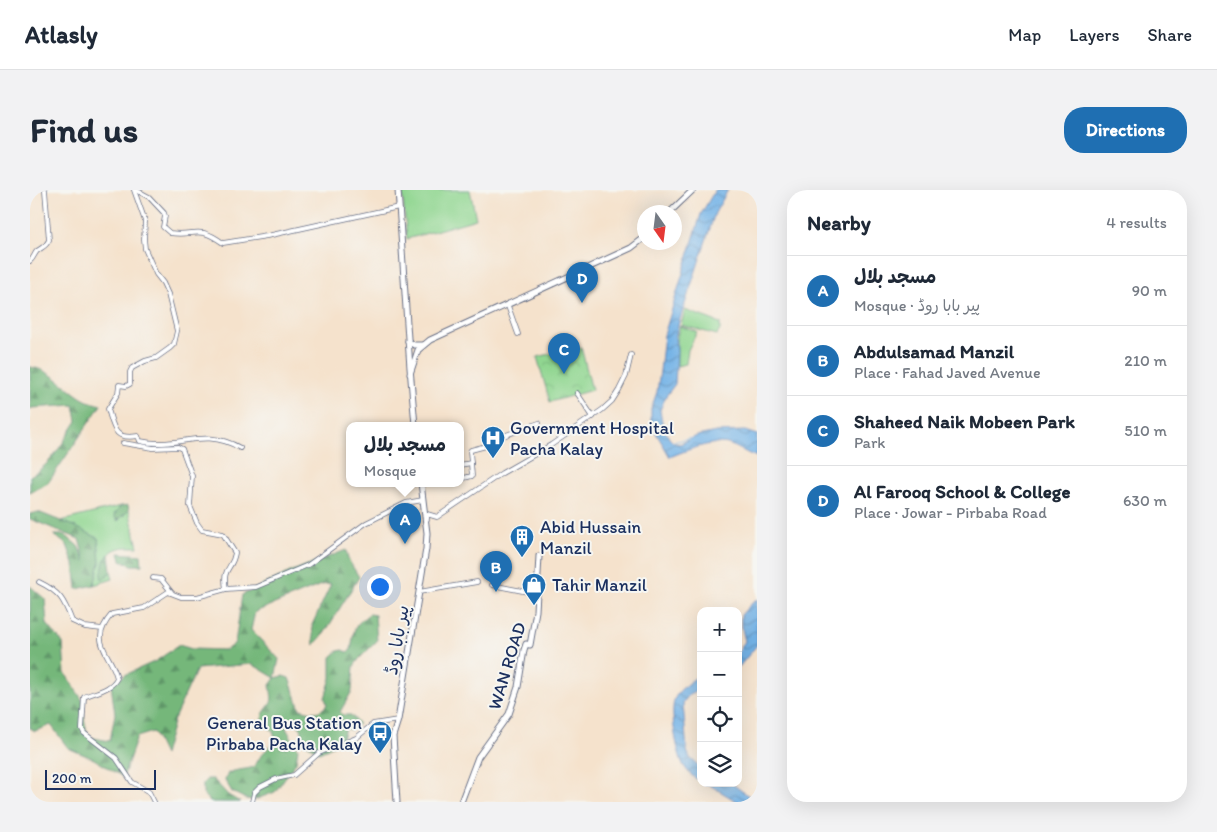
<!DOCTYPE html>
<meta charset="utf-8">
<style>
:root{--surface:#fff;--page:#f2f2f3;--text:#1f2937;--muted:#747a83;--line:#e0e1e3;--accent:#1f6fb2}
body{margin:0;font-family:Itim,"Playpen Sans Arabic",sans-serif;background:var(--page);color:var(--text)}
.controls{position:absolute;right:15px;bottom:15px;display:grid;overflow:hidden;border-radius:10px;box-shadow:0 5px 20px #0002}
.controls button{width:45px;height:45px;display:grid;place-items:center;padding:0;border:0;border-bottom:1px solid var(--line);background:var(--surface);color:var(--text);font:25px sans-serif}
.compass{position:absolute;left:607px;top:15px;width:45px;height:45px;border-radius:50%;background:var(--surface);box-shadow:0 5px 20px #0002;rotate:166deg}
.scale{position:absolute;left:15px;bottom:12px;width:111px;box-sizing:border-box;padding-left:5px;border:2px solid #1b2f5e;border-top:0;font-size:14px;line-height:18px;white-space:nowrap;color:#1b2f5e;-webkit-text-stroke:4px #f6f6f2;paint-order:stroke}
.you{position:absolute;left:349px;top:396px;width:18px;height:18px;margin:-12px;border:4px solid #fff;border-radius:50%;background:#1a73e8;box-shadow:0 0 0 8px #1a73e833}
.badge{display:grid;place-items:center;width:32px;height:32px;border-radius:50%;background:var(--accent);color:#fff;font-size:16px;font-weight:700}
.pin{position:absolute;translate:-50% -41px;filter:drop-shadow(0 1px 2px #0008)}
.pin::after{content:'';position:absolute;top:26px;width:18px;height:15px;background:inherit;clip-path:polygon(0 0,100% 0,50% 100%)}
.popup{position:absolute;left:316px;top:232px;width:118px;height:65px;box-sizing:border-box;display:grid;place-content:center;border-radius:10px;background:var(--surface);filter:drop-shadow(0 1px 4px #0005);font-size:16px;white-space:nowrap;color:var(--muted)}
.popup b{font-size:19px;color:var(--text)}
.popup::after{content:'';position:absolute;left:50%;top:100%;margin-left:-10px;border:10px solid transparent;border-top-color:var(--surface)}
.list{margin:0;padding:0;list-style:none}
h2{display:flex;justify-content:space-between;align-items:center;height:65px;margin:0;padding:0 20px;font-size:21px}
h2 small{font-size:16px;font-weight:400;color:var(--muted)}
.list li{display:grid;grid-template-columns:32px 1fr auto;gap:15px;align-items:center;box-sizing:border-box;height:70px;padding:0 20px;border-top:1px solid var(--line)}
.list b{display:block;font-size:19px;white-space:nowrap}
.list p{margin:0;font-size:16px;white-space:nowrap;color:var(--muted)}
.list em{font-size:16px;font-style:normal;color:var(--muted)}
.icon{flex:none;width:28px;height:28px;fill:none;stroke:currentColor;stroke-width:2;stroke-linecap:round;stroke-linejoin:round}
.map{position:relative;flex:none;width:727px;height:612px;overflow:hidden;border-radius:20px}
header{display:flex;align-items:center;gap:30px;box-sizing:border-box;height:70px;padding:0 25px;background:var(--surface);border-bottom:1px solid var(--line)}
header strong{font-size:24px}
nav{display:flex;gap:28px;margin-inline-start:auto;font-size:18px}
.intro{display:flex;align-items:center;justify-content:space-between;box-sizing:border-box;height:120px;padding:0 30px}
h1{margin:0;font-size:35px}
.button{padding:12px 22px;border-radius:20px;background:var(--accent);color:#fff;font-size:18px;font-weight:700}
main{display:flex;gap:30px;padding:0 30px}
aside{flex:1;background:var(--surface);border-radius:20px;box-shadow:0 5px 20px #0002}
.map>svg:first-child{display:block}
.grass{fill:#90d690;stroke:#568277}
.forest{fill:url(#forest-firs);stroke:#48736c}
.park{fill:url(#park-crowns);stroke:#568277}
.water{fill:url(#water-waves);stroke:#4770a2}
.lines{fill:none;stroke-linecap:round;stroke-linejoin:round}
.stream{stroke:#73b2e6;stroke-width:1}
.street-casing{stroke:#676e84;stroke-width:5.5}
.secondary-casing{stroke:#676e84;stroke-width:7}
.street{stroke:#fff;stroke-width:4}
.secondary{stroke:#fff;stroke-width:5}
.labels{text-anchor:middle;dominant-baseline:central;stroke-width:4;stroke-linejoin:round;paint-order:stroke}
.poi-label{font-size:18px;fill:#1b2f5e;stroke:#f6f6f2;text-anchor:start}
.street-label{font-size:18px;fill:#1b2f5e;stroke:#f6f6f2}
</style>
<header>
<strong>Atlasly</strong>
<nav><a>Map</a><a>Layers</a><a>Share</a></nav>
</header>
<div class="intro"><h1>Find us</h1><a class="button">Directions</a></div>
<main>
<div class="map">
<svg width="727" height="612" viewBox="0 0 727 612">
<defs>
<pattern id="forest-firs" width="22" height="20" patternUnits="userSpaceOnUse" patternTransform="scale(1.25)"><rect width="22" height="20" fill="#74b77a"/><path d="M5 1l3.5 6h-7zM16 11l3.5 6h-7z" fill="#5e9567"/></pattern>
<pattern id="park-crowns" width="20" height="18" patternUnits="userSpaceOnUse" patternTransform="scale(1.25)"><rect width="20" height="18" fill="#90d690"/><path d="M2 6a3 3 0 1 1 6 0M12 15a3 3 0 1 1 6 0" fill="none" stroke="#7cb87f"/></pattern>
<pattern id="water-waves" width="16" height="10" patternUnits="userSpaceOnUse" patternTransform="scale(1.25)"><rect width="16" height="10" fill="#73b2e6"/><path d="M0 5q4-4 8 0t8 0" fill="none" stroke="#5e91be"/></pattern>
</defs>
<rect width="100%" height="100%" fill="#f6f6f2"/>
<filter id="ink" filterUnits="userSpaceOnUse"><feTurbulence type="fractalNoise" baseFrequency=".02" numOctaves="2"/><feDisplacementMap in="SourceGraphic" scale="10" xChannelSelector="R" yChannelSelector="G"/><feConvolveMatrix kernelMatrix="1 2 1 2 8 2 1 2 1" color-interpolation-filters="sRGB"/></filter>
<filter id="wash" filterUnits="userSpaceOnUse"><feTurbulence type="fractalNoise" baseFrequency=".0096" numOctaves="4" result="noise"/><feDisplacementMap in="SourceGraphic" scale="20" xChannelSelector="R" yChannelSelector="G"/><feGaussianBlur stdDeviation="1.12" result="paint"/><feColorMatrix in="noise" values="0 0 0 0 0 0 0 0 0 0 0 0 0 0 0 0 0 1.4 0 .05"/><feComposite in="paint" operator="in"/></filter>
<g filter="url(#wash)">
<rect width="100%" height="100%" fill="#f5e2cc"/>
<g class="grass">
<polygon points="372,0 440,0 446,29 377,49"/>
<polygon points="655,120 690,133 690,140 687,145 651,135"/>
<polygon points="650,136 667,142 658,160 656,174 647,176 647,146"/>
<path d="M91,316L84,325L88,331L99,320L108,357C80,356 75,362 73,390L81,381L83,389L64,395L70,373L68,348L31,331Z"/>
</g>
<g class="forest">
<path d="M0,177C20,179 36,198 52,208C58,212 65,213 71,215L18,293L0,302V286C23,274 33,251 47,231L44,215L2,218L0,220Z"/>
<polygon points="98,315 99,320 87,331 84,325 91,316"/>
<polygon points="8,322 46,337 68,348 70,373 64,395 47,399 44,374 37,355 24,345 35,345 48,356 55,371 49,349 0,329 0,324"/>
<path d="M316,360L318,369L329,387L294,444L284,455L282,435L301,394L291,395L225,422L221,440L249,469L245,488L253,486L259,488L270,519C281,522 290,525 297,514L295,508L301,488V467L308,461L313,460L317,462L321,460C325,439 321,438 339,424L345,425L347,451L329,469L324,476L322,501L310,522L313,525H321L329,534L320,540L315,538L311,552L289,562L275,553L271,538L260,529L256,538L268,559L266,572L245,602L224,610L216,609L202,602L195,590L198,583C207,579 215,580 224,577L232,564L246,551L243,541L232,532L233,524C243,509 243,515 240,495L245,488L222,474L167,479L144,529L134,565L123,542L107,547L93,587L64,569L38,558L21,535L5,541L0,538V396L15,409L17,434L33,453L35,483L53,511V523L58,547L80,551L85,524L81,495L95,485L126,471L149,455L162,459L196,460L205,453L212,405L262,381Z"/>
<polygon points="89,363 111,365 112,375 101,375 91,370"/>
<polygon points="79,364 81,381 73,390 71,387 74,371"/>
<polygon points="177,589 183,589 198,605 210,612 180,612 173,604 173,593"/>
</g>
<polygon class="park" points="551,157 562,200 520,212 507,167"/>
<g class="water">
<path d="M685,0H698L685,23L649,132L645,148L647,161L645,194L636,206L630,220L633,237L639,248L644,253L650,254L667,246L686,242L715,241L727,245V267C717,264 708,257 698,254C683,250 654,261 640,267L622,236L621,230V219L627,202L630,181L634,145L671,24Z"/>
<polygon points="727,410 727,455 708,478 708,463 715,451 711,435 711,425 721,414"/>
<path d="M671,484V499L658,506L653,513L657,561L660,568L671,578V591C664,589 658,582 654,576C647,564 639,520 645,508C649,499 663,489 671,484Z"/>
<polygon points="676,593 701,593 727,612 708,612"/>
</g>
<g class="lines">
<polyline class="stream" points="642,252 663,248"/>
</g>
</g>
<g filter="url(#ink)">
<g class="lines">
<defs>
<g id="street">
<path d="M104,0L115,31L114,49L115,59L126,84L133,93L138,104L147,141L144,154L140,158L126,168L115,171L102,178L100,182V194L96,196L89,195L88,203L78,219C84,239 84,250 108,246L110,251C148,260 172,236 210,258"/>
<path d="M106,0L119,7L134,23L135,26L133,37L140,43C165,47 167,34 193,53L237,46L369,17"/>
<polyline points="725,0 727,2"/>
<path d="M0,71C4,68 4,64 7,61C12,57 16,57 19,50L15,0"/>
<polyline points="478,116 488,144"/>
<polyline points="547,203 563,227"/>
<path d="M93,253L123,258L148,257L152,259L162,286L160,316L167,333L172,340L193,344L205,363C202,381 192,376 196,399"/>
<polyline points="430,275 441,273"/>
<polyline points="430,289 442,286 440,261 441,260 456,256 465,249 509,233"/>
<polyline points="397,329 397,324 407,327 472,283 521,255 572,220 582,211 589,200 596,186 601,165"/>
<polyline points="123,388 131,389 142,403"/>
<path d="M9,392C30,402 34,410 42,431L55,437L72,439"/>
<polyline points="462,395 508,404"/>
<polyline points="389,402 447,392"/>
<path d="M124,612L119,602L102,592L86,568L54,543L52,539L54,507C65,502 81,500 87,488C81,462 57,453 82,424L114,418L138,402L151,407H167L196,399L226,397L278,375L336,333L376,313L393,310"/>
<polyline points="222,612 224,603 230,597 246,589 264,585 289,563 326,548 343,534 368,530"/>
</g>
<g id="secondary">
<polyline points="368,0 380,178 385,235"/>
<polyline points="640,22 663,0"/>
<polyline points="378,151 384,155 393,155"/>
<polyline points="380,184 388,160 400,150 601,58 614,48"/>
<polyline points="367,612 363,546 368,530 396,359 397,343 391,293"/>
<polyline points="431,612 448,567 479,524 488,497 494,460 496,454 500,455 506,421 509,366"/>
</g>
</defs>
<use href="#street" class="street-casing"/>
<use href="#secondary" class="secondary-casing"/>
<use href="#street" class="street"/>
<use href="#secondary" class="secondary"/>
</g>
</g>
<defs>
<symbol id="hospital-pin" viewBox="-11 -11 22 30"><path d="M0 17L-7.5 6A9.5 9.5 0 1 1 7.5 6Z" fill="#1f6fb2" stroke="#f6f6f2"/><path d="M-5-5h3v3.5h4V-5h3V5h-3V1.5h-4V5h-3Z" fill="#fff"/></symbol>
<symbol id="building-pin" viewBox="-11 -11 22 30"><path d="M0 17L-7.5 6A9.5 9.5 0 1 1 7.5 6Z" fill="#1f6fb2" stroke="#f6f6f2"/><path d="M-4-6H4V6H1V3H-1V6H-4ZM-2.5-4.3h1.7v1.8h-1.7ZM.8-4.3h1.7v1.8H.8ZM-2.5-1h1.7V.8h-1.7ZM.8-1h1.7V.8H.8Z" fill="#fff"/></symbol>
<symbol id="shop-pin" viewBox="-11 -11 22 30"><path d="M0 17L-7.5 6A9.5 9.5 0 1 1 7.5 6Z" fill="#1f6fb2" stroke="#f6f6f2"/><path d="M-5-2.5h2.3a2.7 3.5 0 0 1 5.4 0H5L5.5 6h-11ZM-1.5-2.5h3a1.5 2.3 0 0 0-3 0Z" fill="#fff"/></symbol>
<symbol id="bus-pin" viewBox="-11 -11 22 30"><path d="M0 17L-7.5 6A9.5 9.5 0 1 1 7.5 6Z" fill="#1f6fb2" stroke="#f6f6f2"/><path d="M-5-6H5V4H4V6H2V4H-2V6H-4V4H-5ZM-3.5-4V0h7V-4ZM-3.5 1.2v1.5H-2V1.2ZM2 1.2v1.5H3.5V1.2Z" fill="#fff"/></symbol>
</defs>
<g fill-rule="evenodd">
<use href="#hospital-pin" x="449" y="234" width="28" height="38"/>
<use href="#building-pin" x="478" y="333" width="28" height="38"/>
<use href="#shop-pin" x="490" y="381" width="28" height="38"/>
<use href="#bus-pin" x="336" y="529" width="28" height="38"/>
</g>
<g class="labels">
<g class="poi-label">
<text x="480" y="238">Government Hospital<tspan x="480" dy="21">Pacha Kalay</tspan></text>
<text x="510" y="337">Abid Hussain<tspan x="510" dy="21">Manzil</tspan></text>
<text x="522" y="395">Tahir Manzil</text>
<text x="332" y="533" text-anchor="end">General Bus Station<tspan x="332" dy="21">Pirbaba Pacha Kalay</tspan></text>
</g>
<g class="street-label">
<text transform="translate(367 450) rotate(-80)">پیر بابا روڈ</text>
<text transform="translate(477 476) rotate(-73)">WAN ROAD</text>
</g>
</g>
</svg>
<div class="controls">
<button>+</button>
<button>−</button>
<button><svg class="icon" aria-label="locate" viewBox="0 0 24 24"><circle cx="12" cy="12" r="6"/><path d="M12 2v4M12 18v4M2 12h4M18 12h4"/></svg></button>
<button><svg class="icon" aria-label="layers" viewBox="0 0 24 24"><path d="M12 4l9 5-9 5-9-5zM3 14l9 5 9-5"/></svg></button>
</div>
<svg class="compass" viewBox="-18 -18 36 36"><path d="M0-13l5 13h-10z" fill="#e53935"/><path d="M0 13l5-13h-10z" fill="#747a83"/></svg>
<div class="scale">200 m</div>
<div class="you"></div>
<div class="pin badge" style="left:375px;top:354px">A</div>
<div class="popup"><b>مسجد بلال</b>Mosque</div>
<div class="pin badge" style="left:466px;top:402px">B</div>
<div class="pin badge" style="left:534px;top:184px">C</div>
<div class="pin badge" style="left:552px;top:113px">D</div>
</div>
<aside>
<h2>Nearby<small>4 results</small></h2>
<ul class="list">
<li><span class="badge">A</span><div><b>مسجد بلال</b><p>Mosque · پیر بابا روڈ</p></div><em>90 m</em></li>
<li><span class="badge">B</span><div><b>Abdulsamad Manzil</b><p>Place · Fahad Javed Avenue</p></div><em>210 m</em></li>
<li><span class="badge">C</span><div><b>Shaheed Naik Mobeen Park</b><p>Park</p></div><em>510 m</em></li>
<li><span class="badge">D</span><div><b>Al Farooq School &amp; College</b><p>Place · Jowar - Pirbaba Road</p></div><em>630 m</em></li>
</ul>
</aside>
</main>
